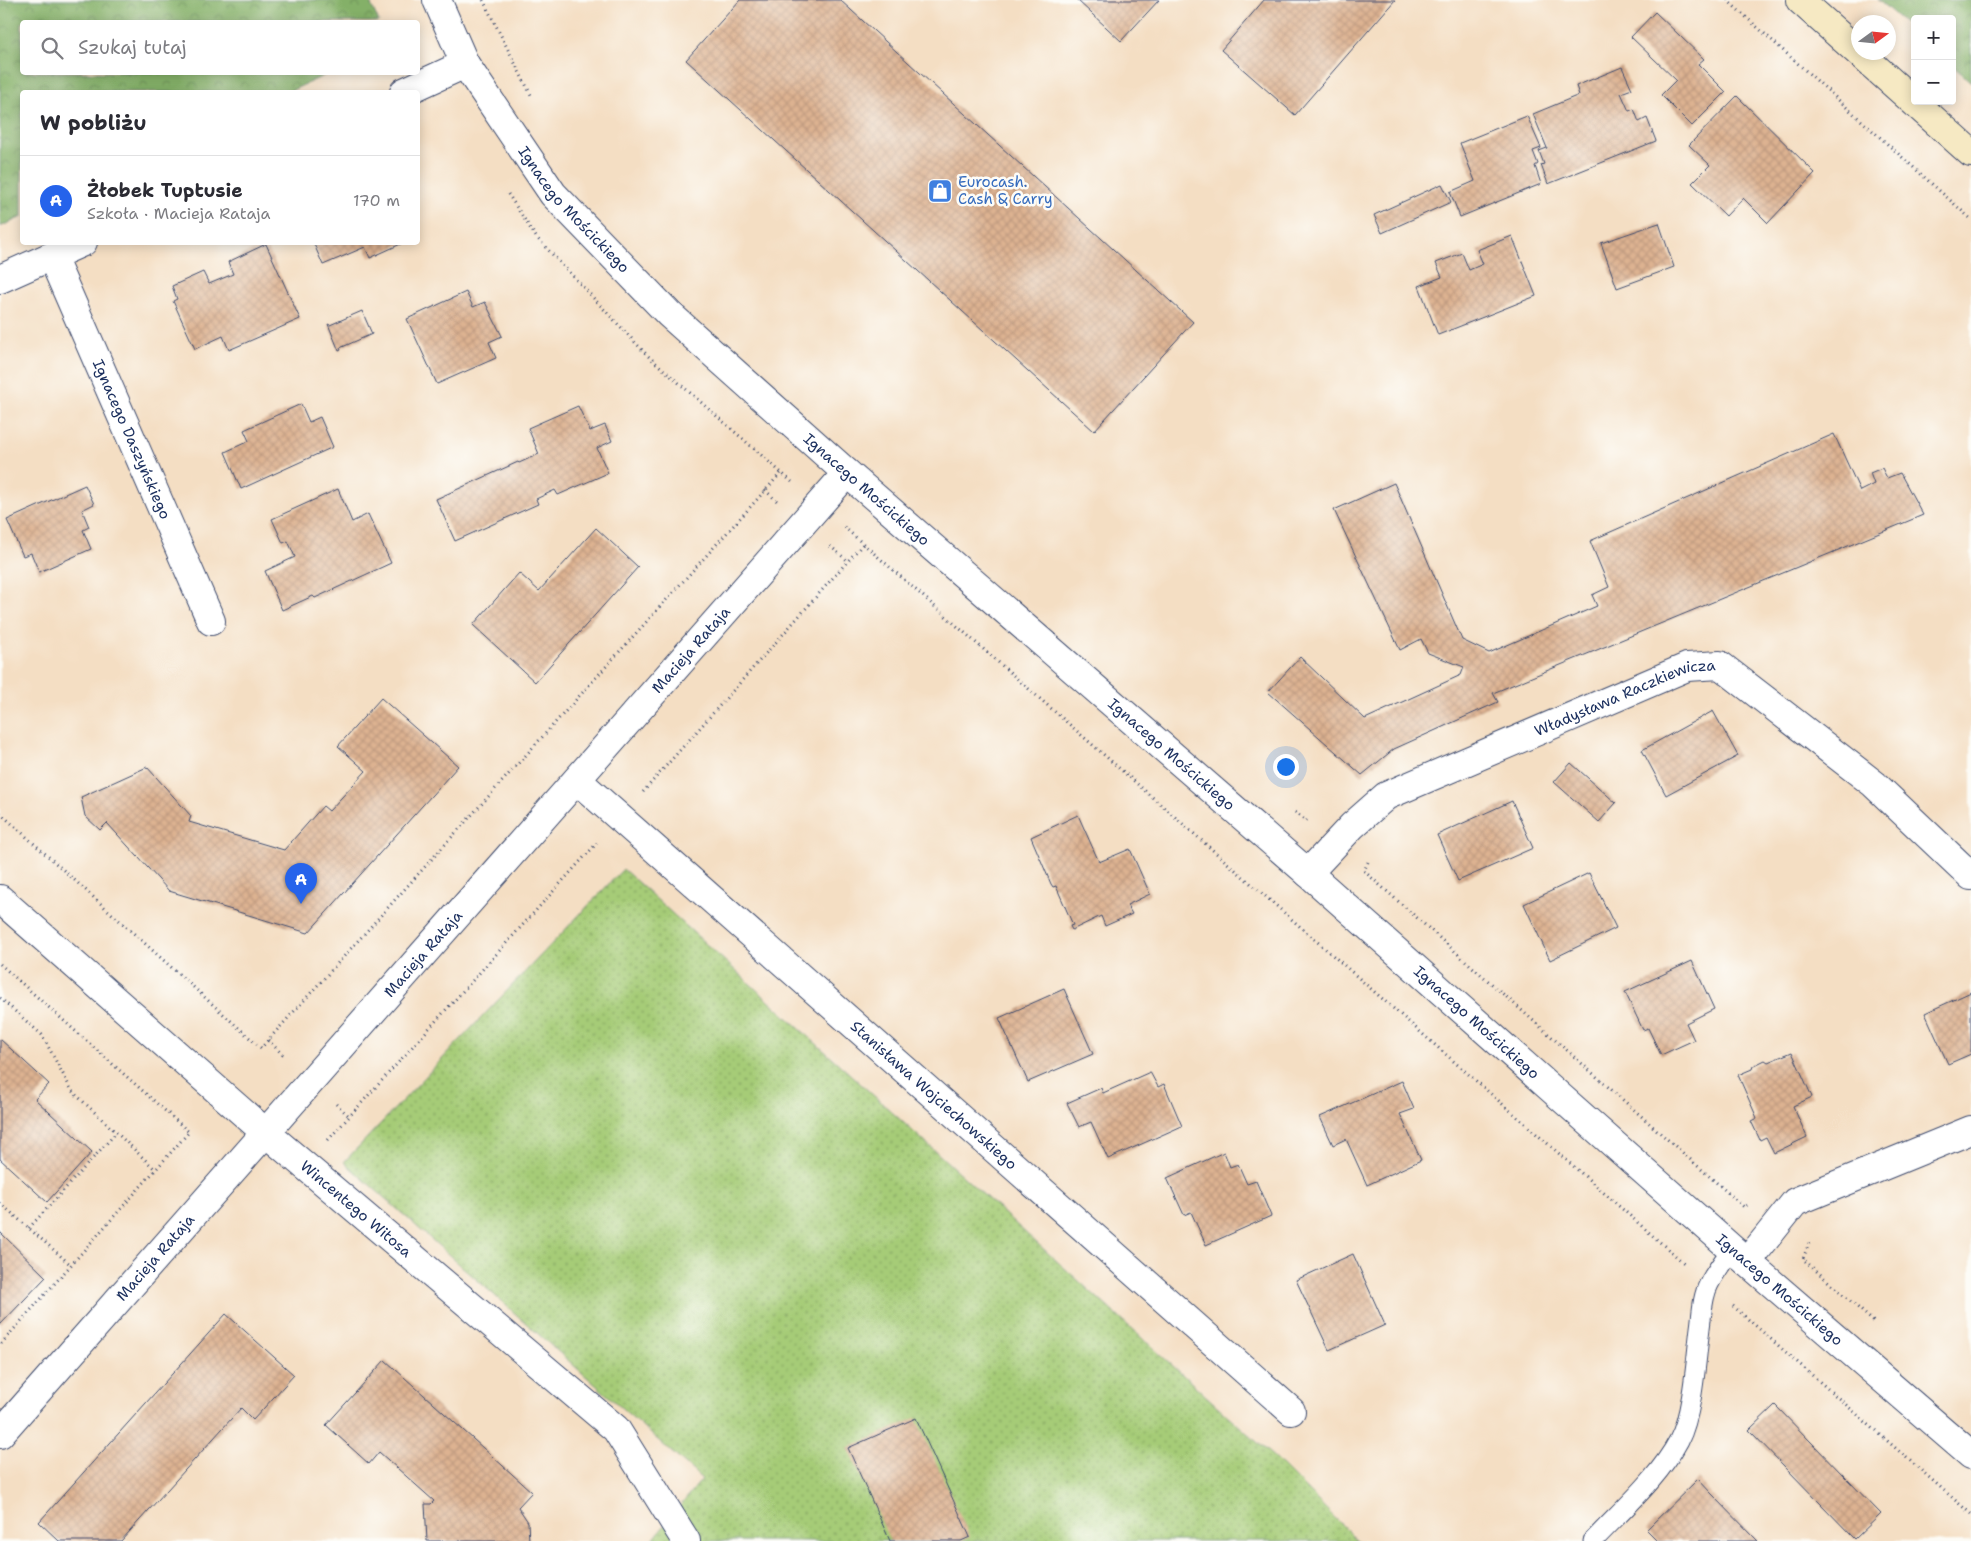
<!DOCTYPE html>
<html lang="pl">
<meta charset="utf-8">
<style>
:root{--surface:#fff;--page:#f7f7f7;--text:#2b2b33;--muted:#7c7c81;--line:#e1e1e2;--accent:#2563eb}
body{margin:0;font-family:"Shantell Sans",sans-serif;background:var(--page);color:var(--text)}
.controls{position:absolute;right:15px;top:15px;display:grid;overflow:hidden;border-radius:5px;box-shadow:0 2px 12px #0003}
.controls button{width:45px;height:45px;display:grid;place-items:center;padding:0;border:0;border-bottom:1px solid var(--line);background:var(--surface);color:var(--text);font:25px sans-serif}
.compass{position:absolute;left:1851px;top:15px;width:45px;height:45px;border-radius:50%;background:var(--surface);box-shadow:0 2px 12px #0003;rotate:75deg}
.you{position:absolute;left:1285px;top:766px;width:18px;height:18px;margin:-12px;border:4px solid #fff;border-radius:50%;background:#1a73e8;box-shadow:0 0 0 8px #1a73e833}
.badge{display:grid;place-items:center;width:32px;height:32px;border-radius:50%;background:var(--accent);color:#fff;font-size:16px;font-weight:700}
.pin{position:absolute;translate:-50% -41px;filter:drop-shadow(0 1px 2px #0008)}
.pin::after{content:'';position:absolute;top:26px;width:18px;height:15px;background:inherit;clip-path:polygon(0 0,100% 0,50% 100%)}
.list{margin:0;padding:0;list-style:none}
h2{display:flex;justify-content:space-between;align-items:center;height:65px;margin:0;padding:0 20px;font-size:21px}
h2 small{font-size:16px;font-weight:400;color:var(--muted)}
.list li{display:grid;grid-template-columns:32px 1fr auto;gap:15px;align-items:center;box-sizing:border-box;height:90px;padding:0 20px;border-top:1px solid var(--line)}
.list b{display:block;font-size:19px;white-space:nowrap}
.list p{margin:0;font-size:16px;white-space:nowrap;color:var(--muted)}
.list em{font-size:16px;font-style:normal;color:var(--muted)}
.icon{flex:none;width:28px;height:28px;fill:none;stroke:currentColor;stroke-width:2;stroke-linecap:round;stroke-linejoin:round}
.map{position:relative;flex:none;width:1971px;height:1541px;overflow:hidden}
.search{position:absolute;background:var(--surface);box-shadow:0 2px 12px #0003;left:20px;top:20px;width:400px;height:55px;display:flex;align-items:center;gap:12px;box-sizing:border-box;padding:0 18px;border-radius:5px;color:var(--muted);font-size:19px}
.panel{position:absolute;background:var(--surface);box-shadow:0 2px 12px #0003;left:20px;top:90px;width:400px;height:155px;border-radius:5px}
.map>svg:first-child{display:block}
.grass{fill:url(#grass-dots);stroke:#607e6a}
.forest{fill:url(#forest-crowns);stroke:#507063}
.building{fill:url(#building-cross-hatch)}
.lines{fill:none;stroke-linecap:round;stroke-linejoin:round}
.lane-casing{stroke:#3c496d;stroke-width:21}
.street-casing{stroke:#3c496d;stroke-width:30}
.secondary-casing{stroke:#3c496d;stroke-width:30}
.path{stroke:#3c496d;stroke-width:3;stroke-dasharray:1 4;stroke-linecap:butt}
.lane{stroke:#fff;stroke-width:19}
.street{stroke:#fff;stroke-width:28}
.secondary{stroke:#f6e9c3;stroke-width:28}
.labels{text-anchor:middle;dominant-baseline:central;stroke-width:5;stroke-linejoin:round;paint-order:stroke}
.shop-label{font-size:15px;fill:#366cbe;stroke:#fdfcf7;text-anchor:start}
.street-label{font-size:15px;fill:#1b2f5e;stroke:#fdfcf7}
</style>
<div class="map">
<svg width="1971" height="1541" viewBox="0 0 1971 1541">
<defs>
<pattern id="grass-dots" width="8" height="8" patternUnits="userSpaceOnUse" patternTransform="scale(1.25)"><rect width="8" height="8" fill="#a6cc77"/><path d="M2 2h.1M6 6h.1" fill="none" stroke="#86a665" stroke-width="1.8" stroke-linecap="round"/></pattern>
<pattern id="forest-crowns" width="20" height="18" patternUnits="userSpaceOnUse" patternTransform="scale(1.25)"><rect width="20" height="18" fill="#84b068"/><path d="M2 6a3 3 0 1 1 6 0M12 15a3 3 0 1 1 6 0" fill="none" stroke="#6b9059"/></pattern>
<pattern id="building-cross-hatch" width="8" height="8" patternUnits="userSpaceOnUse" patternTransform="scale(1.25)"><rect width="8" height="8" fill="#ddb291"/><path d="M0 0l8 8M0 8l8-8" fill="none" stroke="#bd997f"/></pattern>
</defs>
<rect width="100%" height="100%" fill="#fdfcf7"/>
<filter id="ink" filterUnits="userSpaceOnUse"><feTurbulence type="fractalNoise" baseFrequency=".02" numOctaves="2"/><feDisplacementMap in="SourceGraphic" scale="10" xChannelSelector="R" yChannelSelector="G"/><feConvolveMatrix kernelMatrix="1 2 1 2 8 2 1 2 1" color-interpolation-filters="sRGB"/></filter>
<filter id="wash" filterUnits="userSpaceOnUse"><feTurbulence type="fractalNoise" baseFrequency=".0096" numOctaves="4" result="noise"/><feDisplacementMap in="SourceGraphic" scale="20" xChannelSelector="R" yChannelSelector="G"/><feGaussianBlur stdDeviation="1.12" result="paint"/><feColorMatrix in="noise" values="0 0 0 0 0 0 0 0 0 0 0 0 0 0 0 0 0 1.4 0 .05"/><feComposite in="paint" operator="in"/></filter>
<g filter="url(#wash)">
<rect width="100%" height="100%" fill="#f4dec3"/>
<polygon class="grass" points="623,869 1278,1461 1358,1541 652,1541 702,1479 344,1162"/>
<g class="forest">
<polygon points="0,0 369,0 379,22 22,22 22,72 330,73 288,92 22,92 22,217 0,227"/>
<polygon points="1878,0 1971,0 1971,82 1952,65 1952,19 1915,19 1915,32"/>
</g>
<g id="blocks">
<g class="building">
<polygon points="740,0 840,0 1193,322 1094,431 686,60"/>
<polygon points="1077,0 1159,0 1121,41"/>
<polygon points="1264,0 1395,0 1295,115 1221,50"/>
<polygon points="1655,12 1704,59 1698,64 1726,92 1692,126 1661,95 1676,80 1631,37"/>
<polygon points="1622,67 1632,89 1621,93 1629,111 1634,109 1639,122 1647,118 1656,141 1548,184 1541,165 1544,164 1539,151 1547,148 1533,114 1579,95 1576,86"/>
<polygon points="1737,96 1815,173 1768,223 1743,198 1726,216 1692,183 1710,165 1689,145"/>
<polygon points="1527,116 1541,148 1533,151 1538,164 1535,166 1541,184 1460,217 1450,192 1475,181 1460,143"/>
<polygon points="1442,184 1451,202 1382,233 1374,215"/>
<polygon points="1659,223 1674,267 1617,288 1601,243"/>
<polygon points="1512,236 1536,296 1438,335 1419,286 1442,277 1436,263 1462,253 1469,270 1483,264 1477,250"/>
<polygon points="313,242 405,242 370,258 365,247 323,265"/>
<polygon points="266,244 300,319 229,350 223,336 195,349 173,301 177,299 172,286 203,272 209,284 233,274 228,262"/>
<polygon points="466,292 473,307 485,302 502,336 489,342 496,358 437,384 407,319"/>
<polygon points="362,311 372,334 340,348 341,350 339,351 328,324 330,325"/>
<polygon points="301,404 309,422 320,417 333,447 241,489 225,452 249,441 244,430"/>
<polygon points="578,406 590,431 605,425 612,441 597,448 608,473 558,495 555,490 536,499 538,504 455,541 436,499 518,462 519,463 539,454 528,428"/>
<polygon points="1834,434 1860,491 1874,484 1870,473 1882,468 1887,478 1900,473 1923,515 1493,693 1498,702 1394,749 1362,775 1268,692 1300,657 1365,719 1461,675 1464,667 1428,653 1421,639 1400,650 1334,510 1394,483 1462,640 1489,653 1597,606 1592,595 1609,587 1590,541"/>
<polygon points="85,485 94,504 82,510 89,527 83,530 91,549 39,572 31,553 23,556 7,520"/>
<polygon points="338,489 352,522 368,514 391,563 315,598 313,596 282,610 265,571 295,557 288,541 283,543 272,519"/>
<polygon points="596,528 638,567 535,682 473,625 519,573 539,591"/>
<polygon points="381,698 458,766 308,933 169,891 107,823 100,830 85,816 81,797 147,767 191,816 189,822 284,850 323,806 329,811 366,771 338,746"/>
<polygon points="1713,711 1738,756 1666,795 1642,750"/>
<polygon points="1571,763 1616,803 1599,822 1554,782"/>
<polygon points="1512,801 1533,848 1458,881 1437,835"/>
<polygon points="1078,815 1099,862 1130,849 1150,894 1127,905 1132,914 1105,926 1101,916 1072,930 1070,926 1073,925 1056,886 1053,887 1051,884 1031,837"/>
<polygon points="1589,873 1616,928 1550,960 1524,904"/>
<polygon points="1692,961 1714,1009 1686,1023 1694,1040 1661,1055 1648,1028 1643,1030 1625,992"/>
<polygon points="1064,989 1093,1054 1028,1082 999,1018"/>
<polygon points="1971,992 1971,1054 1948,1064 1925,1013"/>
<polygon points="0,1039 49,1084 35,1099 92,1152 47,1202 0,1159"/>
<polygon points="1792,1052 1812,1097 1793,1106 1807,1137 1774,1153 1766,1137 1760,1140 1751,1121 1757,1118 1738,1075 1752,1069 1753,1066 1765,1060 1768,1062"/>
<polygon points="1150,1072 1158,1087 1164,1084 1182,1126 1108,1159 1091,1122 1079,1127 1067,1103 1101,1088 1103,1093"/>
<polygon points="1402,1081 1414,1109 1400,1114 1421,1160 1367,1185 1346,1139 1333,1145 1320,1117"/>
<polygon points="1224,1152 1230,1167 1238,1164 1247,1184 1256,1181 1271,1216 1206,1245 1191,1212 1184,1215 1167,1178"/>
<polygon points="0,1232 46,1277 0,1325"/>
<polygon points="1353,1254 1385,1325 1329,1350 1296,1280"/>
<polygon points="226,1314 294,1375 253,1420 241,1408 121,1541 59,1541 39,1522"/>
<polygon points="385,1360 532,1492 518,1507 528,1522 529,1541 427,1541 425,1504 431,1504 434,1501 379,1452 369,1464 326,1425"/>
<polygon points="1775,1405 1881,1514 1855,1539 1749,1430"/>
<polygon points="916,1418 970,1537 961,1541 890,1541 848,1448"/>
<polygon points="1698,1479 1711,1493 1758,1541 1657,1541 1646,1530"/>
</g>
</g>
</g>
<g filter="url(#ink)">
<use href="#blocks" fill-opacity="0" stroke="#3c496d" stroke-width="1"/>
<g class="lines">
<defs>
<path id="lane" d="M1593,1541C1622,1510 1659,1478 1679,1440C1693,1413 1696,1359 1700,1328C1702,1314 1702,1297 1709,1284C1715,1272 1724,1260 1732,1249"/>
<g id="street">
<path id="s1" d="M437,0L465,64L553,194L669,314L847,473L1308,873L1732,1249L1971,1455"/>
<polyline points="404,92 465,64"/>
<path id="s2" d="M52,257L211,621"/>
<polyline points="0,279 83,242"/>
<path id="s3" d="M577,780L1291,1411"/>
<path id="s4" d="M1308,873L1352,826L1386,796L1687,667L1720,665L1874,784L1971,876"/>
<path id="s5" d="M0,899L265,1132L616,1429L686,1541"/>
<polyline points="1747,1262 1795,1202 1971,1130"/>
<path id="s6" d="M0,1434L847,473"/>
</g>
<polyline id="secondary" points="1800,0 1971,153"/>
</defs>
<use href="#lane" class="lane-casing"/>
<use href="#street" class="street-casing"/>
<use href="#secondary" class="secondary-casing"/>
<g class="path">
<polyline points="483,0 531,95"/>
<polyline points="1727,0 1971,219"/>
<polyline points="508,194 536,237 647,355 792,482"/>
<polyline points="765,490 777,501"/>
<polyline points="844,527 1685,1264"/>
<polyline points="830,546 848,561"/>
<polyline points="643,792 863,544"/>
<polyline points="1295,812 1306,821 1307,820"/>
<polyline points="0,813 261,1048 781,473"/>
<polyline points="1368,862 1364,871 1744,1207 1747,1205"/>
<polyline points="0,964 189,1132 0,1345"/>
<polyline points="0,998 42,1035 72,1091 156,1170"/>
<polyline points="268,1040 285,1057"/>
<polyline points="336,1104 349,1116"/>
<polyline points="328,1140 597,843"/>
<polyline points="0,1203 71,1265"/>
<polyline points="29,1228 116,1133"/>
<polyline points="1809,1243 1803,1259 1874,1322"/>
<polyline points="1733,1306 1971,1514"/>
</g>
<use href="#lane" class="lane"/>
<use href="#street" class="street"/>
<use href="#secondary" class="secondary"/>
</g>
</g>
<defs>
<symbol id="shop-square" viewBox="-11 -11 22 22"><rect x="-9" y="-9" width="18" height="18" rx="4" fill="#3f7fe0" stroke="#fdfcf7"/><path d="M-5-2.5h2.3a2.7 3.5 0 0 1 5.4 0H5L5.5 6h-11ZM-1.5-2.5h3a1.5 2.3 0 0 0-3 0Z" fill="#fff"/></symbol>
</defs>
<g fill-rule="evenodd">
<use href="#shop-square" x="926" y="177" width="28" height="28"/>
</g>
<g class="labels">
<g class="shop-label">
<text x="958" y="182">Eurocash.<tspan x="958" dy="17">Cash &amp; Carry</tspan></text>
</g>
<g class="street-label">
<text stroke="none"><textPath href="#s1" startOffset="252">Ignacego Mościckiego</textPath></text>
<text stroke="none"><textPath href="#s2" startOffset="199">Ignacego Daszyńskiego</textPath></text>
<text stroke="none"><textPath href="#s1" startOffset="658">Ignacego Mościckiego</textPath></text>
<text stroke="none"><textPath href="#s6" startOffset="1045">Macieja Rataja</textPath></text>
<text stroke="none"><textPath href="#s4" startOffset="369">Władysława Raczkiewicza</textPath></text>
<text stroke="none"><textPath href="#s1" startOffset="1062">Ignacego Mościckiego</textPath></text>
<text stroke="none"><textPath href="#s6" startOffset="640">Macieja Rataja</textPath></text>
<text stroke="none"><textPath href="#s1" startOffset="1468">Ignacego Mościckiego</textPath></text>
<text stroke="none"><textPath href="#s3" startOffset="476">Stanisława Wojciechowskiego</textPath></text>
<text stroke="none"><textPath href="#s5" startOffset="472">Wincentego Witosa</textPath></text>
<text stroke="none"><textPath href="#s6" startOffset="235">Macieja Rataja</textPath></text>
<text stroke="none"><textPath href="#s1" startOffset="1872">Ignacego Mościckiego</textPath></text>
</g>
</g>
</svg>
<div class="controls">
<button>+</button>
<button>−</button>
</div>
<svg class="compass" viewBox="-18 -18 36 36"><path d="M0-13l5 13h-10z" fill="#e53935"/><path d="M0 13l5-13h-10z" fill="#7c7c81"/></svg>
<div class="you"></div>
<div class="pin badge" style="left:301px;top:904px">A</div>
<div class="search"><svg class="icon" aria-label="search" viewBox="0 0 24 24"><circle cx="10" cy="10" r="6"/><path d="M15 15l6 6"/></svg>Szukaj tutaj</div>
<section class="panel">
<h2>W pobliżu<small></small></h2>
<ul class="list">
<li><span class="badge">A</span><div><b>Żłobek Tuptusie</b><p>Szkoła · Macieja Rataja</p></div><em>170 m</em></li>
</ul>
</section>
</div>
